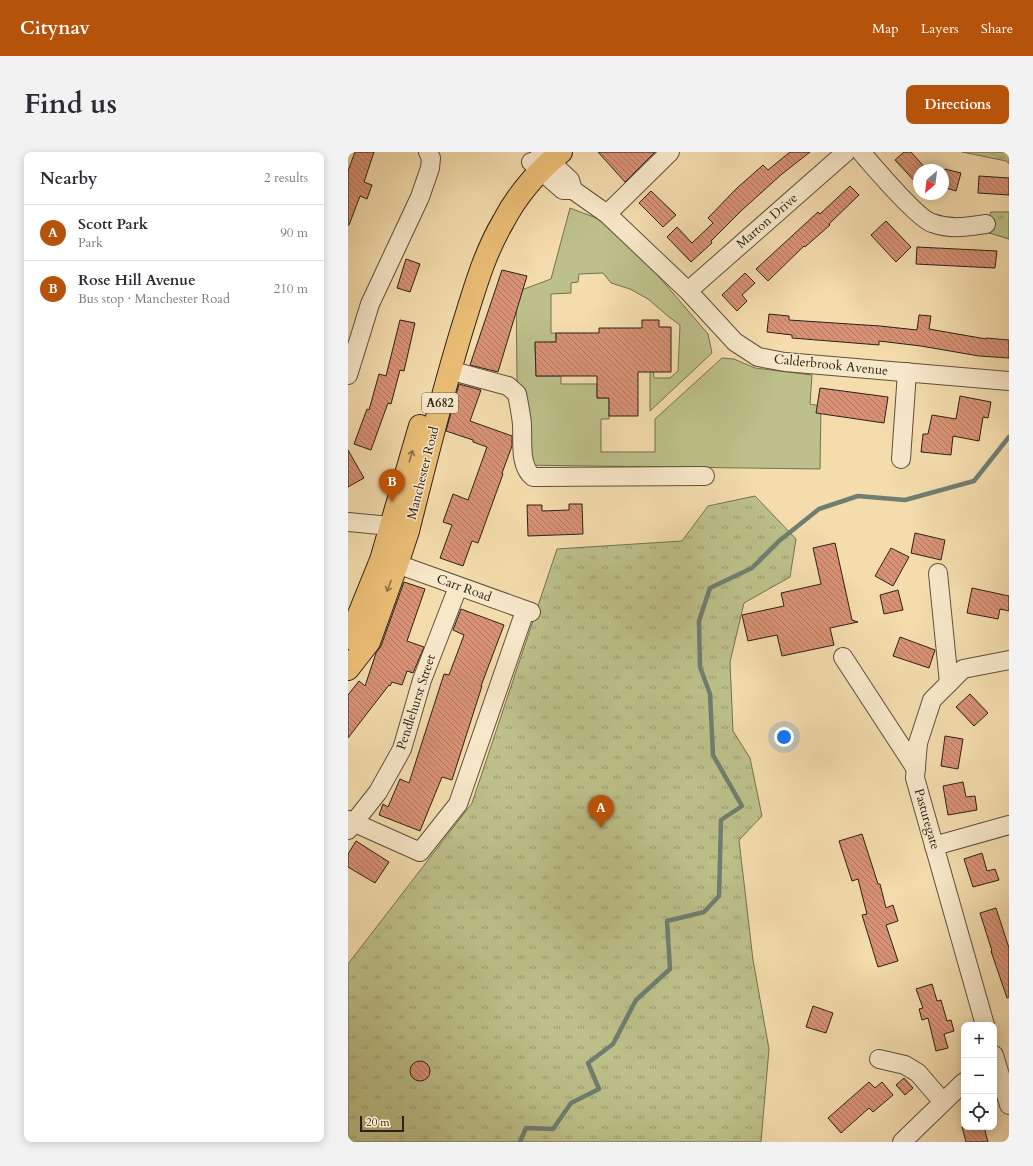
<!DOCTYPE html>
<meta charset="utf-8">
<style>
:root{--surface:#fff;--page:#f2f2f3;--text:#2b2b33;--muted:#7c7c81;--line:#e1e1e2;--accent:#b45309}
body{margin:0;font-family:Cardo,serif;background:var(--page);color:var(--text)}
.controls{position:absolute;right:12px;bottom:12px;display:grid;overflow:hidden;border-radius:8px;box-shadow:0 2px 10px #0003}
.controls button{width:36px;height:36px;display:grid;place-items:center;padding:0;border:0;border-bottom:1px solid var(--line);background:var(--surface);color:var(--text);font:20px sans-serif}
.compass{position:absolute;left:565px;top:12px;width:36px;height:36px;border-radius:50%;background:var(--surface);box-shadow:0 2px 10px #0003;rotate:208deg}
.scale{position:absolute;left:12px;bottom:10px;width:44px;box-sizing:border-box;padding-left:4px;border:2px solid #2b2217;border-top:0;font-size:11px;line-height:14px;white-space:nowrap;color:#2b2217;-webkit-text-stroke:3px #f8e8ca;paint-order:stroke}
.you{position:absolute;left:436px;top:585px;width:14px;height:14px;margin:-10px;border:3px solid #fff;border-radius:50%;background:#1a73e8;box-shadow:0 0 0 6px #1a73e833}
.badge{display:grid;place-items:center;width:26px;height:26px;border-radius:50%;background:var(--accent);color:#fff;font-size:13px;font-weight:700}
.pin{position:absolute;translate:-50% -33px;filter:drop-shadow(0 1px 2px #0008)}
.pin::after{content:'';position:absolute;top:21px;width:14px;height:12px;background:inherit;clip-path:polygon(0 0,100% 0,50% 100%)}
.list{margin:0;padding:0;list-style:none}
h2{display:flex;justify-content:space-between;align-items:center;height:52px;margin:0;padding:0 16px;font-size:17px}
h2 small{font-size:13px;font-weight:400;color:var(--muted)}
.list li{display:grid;grid-template-columns:26px 1fr auto;gap:12px;align-items:center;box-sizing:border-box;height:56px;padding:0 16px;border-top:1px solid var(--line)}
.list b{display:block;font-size:15px;white-space:nowrap}
.list p{margin:0;font-size:13px;white-space:nowrap;color:var(--muted)}
.list em{font-size:13px;font-style:normal;color:var(--muted)}
.icon{flex:none;width:22px;height:22px;fill:none;stroke:currentColor;stroke-width:2;stroke-linecap:round;stroke-linejoin:round}
.map{position:relative;flex:none;width:661px;height:990px;overflow:hidden;border-radius:8px}
header{display:flex;align-items:center;gap:24px;box-sizing:border-box;height:56px;padding:0 20px;background:var(--accent);color:#fff}
header strong{font-size:19px}
nav{display:flex;gap:22px;margin-inline-start:auto;font-size:14px}
.intro{display:flex;align-items:center;justify-content:space-between;box-sizing:border-box;height:96px;padding:0 24px}
h1{margin:0;font-size:28px}
.button{padding:10px 18px;border-radius:8px;background:var(--accent);color:#fff;font-size:14px;font-weight:700}
main{display:flex;gap:24px;padding:0 24px}
aside{flex:1;background:var(--surface);border-radius:8px;box-shadow:0 2px 10px #0003}
.map>svg:first-child{display:block}
.grass{fill:#bdc089;stroke:#747150}
.park{fill:url(#park-tufts);stroke:#747150}
.lines{fill:none;stroke-linecap:round;stroke-linejoin:round}
.stream{stroke:#6f7e70;stroke-width:4.5}
.building{fill:url(#building-back-hatch);stroke:#2b2217}
.minor-casing{stroke:#5d503c;stroke-width:20}
.major-casing{stroke:#2b2217;stroke-width:24}
.minor{stroke:#f8e8ca;stroke-width:18}
.major{stroke:#eabe76;stroke-width:22}
.oneway{stroke:#8a7046}
.labels{text-anchor:middle;dominant-baseline:central;stroke-width:3;stroke-linejoin:round;paint-order:stroke}
.shield{fill:#f8e8ca;stroke:#685d4d;stroke-width:1}
.shield-label{font-size:12px;font-weight:bold;fill:#2b2217}
.street-label{font-size:13px;fill:#2b2217;stroke:#f8e8ca}
</style>
<header>
<strong>Citynav</strong>
<nav><a>Map</a><a>Layers</a><a>Share</a></nav>
</header>
<div class="intro"><h1>Find us</h1><a class="button">Directions</a></div>
<main>
<aside>
<h2>Nearby<small>2 results</small></h2>
<ul class="list">
<li><span class="badge">A</span><div><b>Scott Park</b><p>Park</p></div><em>90 m</em></li>
<li><span class="badge">B</span><div><b>Rose Hill Avenue</b><p>Bus stop · Manchester Road</p></div><em>210 m</em></li>
</ul>
</aside>
<div class="map">
<svg width="661" height="990" viewBox="0 0 661 990">
<defs>
<pattern id="park-tufts" width="24" height="20" patternUnits="userSpaceOnUse"><rect width="24" height="20" fill="#bdc089"/><path d="M3 7l-1-3M5 7V3M7 7l1-3M15 17l-1-3M17 17v-4M19 17l1-3" fill="none" stroke="#9a9c6f"/></pattern>
<pattern id="building-back-hatch" width="6" height="6" patternUnits="userSpaceOnUse"><rect width="6" height="6" fill="#d99275"/><path d="M-1 5l2 2M0 0l6 6M5-1l2 2" fill="none" stroke="#b0775f"/></pattern>
</defs>
<rect width="100%" height="100%" fill="#f4dcad"/>
<filter id="stains"><feTurbulence type="fractalNoise" baseFrequency=".005" numOctaves="4"/><feColorMatrix values="0 0 0 0 .2 0 0 0 0 .09 0 0 0 0 .02 0 0 0 .5 -.17"/></filter>
<radialGradient id="worn" r=".72"><stop offset=".6" stop-color="#630" stop-opacity="0"/><stop offset="1" stop-color="#630" stop-opacity=".3"/></radialGradient>
<polygon class="grass" points="222,56 256,69 282,91 360,182 364,201 302,259 302,215 305,215 306,226 322,226 330,219 332,173 321,165 300,147 282,137 263,131 255,121 231,122 230,130 223,131 223,141 203,142 203,181 208,181 208,190 187,191 188,224 213,224 213,232 249,232 249,246 261,246 261,267 253,267 253,300 307,300 307,267 374,206 386,207 407,216 464,223 462,252 473,254 472,317 170,313 168,140 203,127"/>
<g class="park">
<polygon points="614,0 661,0 661,12 658,9"/>
<polygon points="643,60 661,60 661,87 641,81 638,72"/>
<polygon points="407,344 448,387 442,425 396,451 382,510 385,579 402,606 414,664 391,688 405,808 421,897 413,990 0,990 0,812 124,651 209,397 334,389 360,354"/>
</g>
<g class="lines">
<polyline class="stream" points="172,990 178,976 205,977 223,951 251,937 240,911 265,892 288,848 322,817 319,769 356,760 371,744 373,668 394,654 365,603 362,542 352,515 351,469 362,436 404,416 431,389 471,357 510,344 557,348 626,329 661,285"/>
</g>
<g class="building">
<polygon points="7,0 26,0 16,30 24,33 19,47 12,44 1,73 0,73 0,19"/>
<polygon points="250,0 307,0 277,30"/>
<polygon points="442,0 462,0 434,22 393,59 363,89 364,91 343,110 319,85 329,75 344,91 365,71 360,66 388,37 415,13 420,18"/>
<polygon points="556,0 563,0 579,18 571,18 571,34 547,8"/>
<polygon points="597,17 613,21 608,39 595,35 595,25"/>
<polygon points="631,24 661,26 661,43 630,41"/>
<polygon points="502,34 511,43 481,72 482,73 457,95 456,94 420,129 408,117 470,60 472,62"/>
<polygon points="303,39 328,63 315,75 291,51"/>
<polygon points="538,69 563,95 548,110 523,83"/>
<polygon points="569,95 649,99 647,116 568,112"/>
<polygon points="58,107 72,112 62,140 49,136"/>
<polygon points="154,118 179,124 150,220 122,213"/>
<polygon points="397,121 407,131 394,143 399,149 389,159 374,143"/>
<polygon points="421,162 441,164 441,168 532,174 569,178 571,163 583,164 581,177 638,187 638,186 661,188 661,206 631,204 573,194 531,189 531,193 444,186 444,183 419,180"/>
<polygon points="52,168 67,171 56,219 52,218 43,252 40,251 23,298 6,292 19,257 21,258 31,222 38,224"/>
<polygon points="294,168 311,168 311,175 323,175 323,220 290,220 290,264 261,264 261,246 249,246 249,224 188,224 187,190 208,190 208,181 251,181 251,176 294,176"/>
<polygon points="111,232 133,238 122,269 164,284 164,294 154,321 155,322 130,391 124,389 115,414 92,406 104,373 95,370 105,342 120,348 139,295 125,290 125,288 98,279"/>
<polygon points="472,236 540,245 536,271 468,261"/>
<polygon points="612,244 643,250 640,266 635,265 631,289 605,284 603,303 573,300 575,282 580,282 584,263 608,267"/>
<polygon points="0,298 16,326 0,335"/>
<polygon points="221,352 234,352 235,382 180,384 179,353 194,353 194,359 221,358"/>
<polygon points="567,381 597,388 593,408 563,401"/>
<polygon points="487,391 504,468 510,470 482,476 486,493 434,504 429,483 400,489 394,463 436,454 433,441 473,432 465,396"/>
<polygon points="543,396 561,405 545,434 527,424"/>
<polygon points="56,430 77,437 59,489 76,495 65,521 59,519 54,533 44,530 42,534 41,533 0,586 0,543 11,529 17,534 28,501 33,494"/>
<polygon points="624,436 661,444 661,459 652,457 650,467 619,461"/>
<polygon points="550,438 555,458 536,462 532,443"/>
<polygon points="113,457 156,473 133,534 134,534 104,628 94,625 72,679 31,663 35,652 40,655 52,627 61,631 96,522 101,523 116,483 105,478"/>
<polygon points="552,485 587,498 581,516 545,504"/>
<polygon points="622,542 640,561 626,574 608,555"/>
<polygon points="597,584 615,587 610,617 593,614"/>
<polygon points="615,630 618,645 627,644 629,658 600,663 595,634"/>
<polygon points="514,682 530,732 532,732 538,756 545,753 550,769 538,773 550,809 530,815 514,763 519,762 510,727 504,729 491,689"/>
<polygon points="8,689 41,710 27,731 0,715 0,702"/>
<polygon points="634,701 639,719 647,717 651,728 625,735 616,707"/>
<polygon points="648,756 661,796 661,845 659,846 643,799 644,799 632,761"/>
<polygon points="584,832 589,849 593,848 599,869 603,868 606,879 596,882 600,896 588,899 580,866 574,868 571,857 575,856 568,837"/>
<polygon points="465,854 485,861 478,881 458,875"/>
<circle cx="72" cy="919" r="10"/>
<polygon points="556,926 565,936 557,943 548,933"/>
<polygon points="521,930 527,936 534,930 545,943 525,960 521,956 493,981 480,966"/>
<polygon points="614,975 636,975 640,990 618,990"/>
</g>
<g class="lines">
<defs>
<g id="minor">
<polyline points="192,0 222,28 225,38"/>
<path d="M513,0C525,14 570,67 584,71C604,78 618,75 638,72"/>
<polyline points="183,10 215,38 225,38 259,62 340,139 387,190 410,205 437,210 661,229"/>
<polyline points="259,62 322,0"/>
<polyline points="340,139 498,0"/>
<path d="M101,218L160,234L169,242C171,252 173,262 174,272C175,289 171,314 185,325L357,324"/>
<polyline points="0,223 22,152 72,45 82,16 83,6 80,0"/>
<polyline points="553,307 559,220"/>
<polyline points="0,370 42,374"/>
<polyline points="49,412 183,460"/>
<polyline points="590,421 601,531"/>
<polyline points="495,505 568,617"/>
<polyline points="0,668 72,700 110,652 177,459"/>
<polyline points="0,678 30,640 54,597 74,528 110,435"/>
<polyline points="586,694 661,673"/>
<polyline points="637,873 567,626 570,591 584,548 615,517 661,508"/>
<polyline points="646,903 661,953"/>
<polyline points="531,907 557,913 570,921 595,950"/>
<polyline points="554,990 616,930"/>
</g>
<g id="major">
<polyline points="0,486 3,482 33,408 72,274"/>
<path d="M0,517L21,490L49,412L60,379C77,311 94,242 115,174C126,139 136,102 155,70C169,43 190,19 213,0"/>
</g>
</defs>
<use href="#minor" class="minor-casing"/>
<use href="#major" class="major-casing"/>
<use href="#minor" class="minor"/>
<use href="#major" class="major"/>
</g>
<defs><path id="oneway-shaft" d="M-6 0H5M1.5-3L5.5 0L1.5 3" fill="none" stroke-width="1.6" stroke-linecap="round" stroke-linejoin="round"/></defs>
<g class="oneway">
<use href="#oneway-shaft" transform="translate(63 304) rotate(-73)"/>
<use href="#oneway-shaft" transform="translate(41 434) rotate(110)"/>
</g>
<g class="labels">
<rect class="shield" x="74" y="241" width="36" height="20" rx="3"/>
<g class="shield-label">
<text x="92" y="251">A682</text>
</g>
<g class="street-label">
<text transform="translate(419 69) rotate(-41)">Marton Drive</text>
<text transform="translate(483 213) rotate(6)">Calderbrook Avenue</text>
<text transform="translate(75 321) rotate(-76)">Manchester Road</text>
<text transform="translate(116 436) rotate(20)">Carr Road</text>
<text transform="translate(68 550) rotate(-72)">Pendlehurst Street</text>
<text transform="translate(579 667) rotate(74)">Pasturegate</text>
</g>
</g>
<rect width="100%" height="100%" filter="url(#stains)"/>
<rect width="100%" height="100%" fill="url(#worn)"/>
</svg>
<div class="controls">
<button>+</button>
<button>−</button>
<button><svg class="icon" aria-label="locate" viewBox="0 0 24 24"><circle cx="12" cy="12" r="6"/><path d="M12 2v4M12 18v4M2 12h4M18 12h4"/></svg></button>
</div>
<svg class="compass" viewBox="-18 -18 36 36"><path d="M0-13l5 13h-10z" fill="#e53935"/><path d="M0 13l5-13h-10z" fill="#7c7c81"/></svg>
<div class="scale">20 m</div>
<div class="you"></div>
<div class="pin badge" style="left:253px;top:676px">A</div>
<div class="pin badge" style="left:44px;top:350px">B</div>
</div>
</main>
